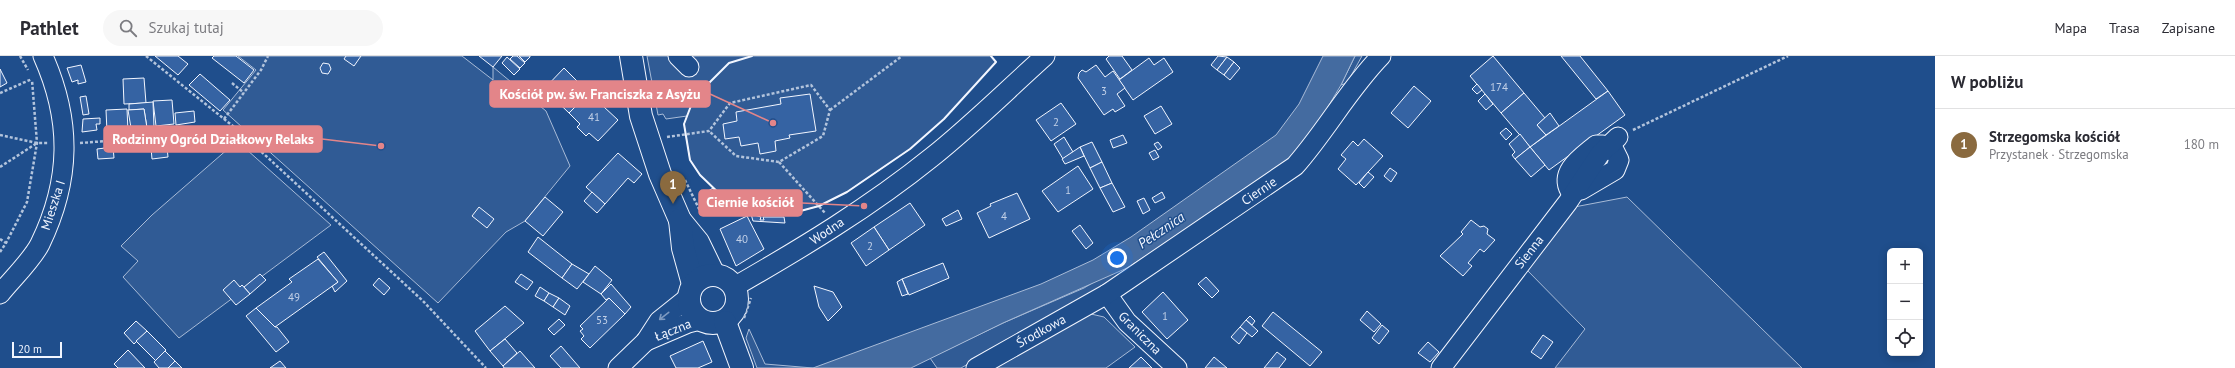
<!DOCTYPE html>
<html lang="pl">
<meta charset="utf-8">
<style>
:root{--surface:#fff;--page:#f7f7f7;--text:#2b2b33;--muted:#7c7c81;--line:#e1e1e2;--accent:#8a6a3f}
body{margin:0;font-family:"PT Sans",sans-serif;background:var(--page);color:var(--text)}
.controls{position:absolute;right:12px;bottom:12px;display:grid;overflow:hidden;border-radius:6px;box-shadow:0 2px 10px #0003}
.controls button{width:36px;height:36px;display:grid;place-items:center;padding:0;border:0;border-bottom:1px solid var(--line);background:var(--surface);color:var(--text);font:20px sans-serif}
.scale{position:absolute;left:12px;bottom:10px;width:50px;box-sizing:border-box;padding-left:4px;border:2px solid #f2f6ff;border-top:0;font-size:11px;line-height:14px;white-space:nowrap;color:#f2f6ff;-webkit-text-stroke:3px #1f4e8c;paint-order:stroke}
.you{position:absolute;left:1117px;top:202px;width:14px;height:14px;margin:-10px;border:3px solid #fff;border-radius:50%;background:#1a73e8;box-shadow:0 0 0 6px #1a73e833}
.badge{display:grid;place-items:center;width:26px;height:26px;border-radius:50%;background:var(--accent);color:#fff;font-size:13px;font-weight:700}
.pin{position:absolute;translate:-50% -33px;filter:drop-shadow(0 1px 2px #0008)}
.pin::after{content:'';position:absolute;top:21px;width:14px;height:12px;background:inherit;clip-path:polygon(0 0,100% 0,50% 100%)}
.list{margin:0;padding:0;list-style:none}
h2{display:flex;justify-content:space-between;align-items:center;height:52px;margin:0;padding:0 16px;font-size:17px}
h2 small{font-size:13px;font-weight:400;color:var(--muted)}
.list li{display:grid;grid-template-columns:26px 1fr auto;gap:12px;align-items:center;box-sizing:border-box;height:72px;padding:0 16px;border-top:1px solid var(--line)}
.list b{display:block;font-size:15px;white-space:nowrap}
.list p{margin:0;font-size:13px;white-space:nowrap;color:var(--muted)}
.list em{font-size:13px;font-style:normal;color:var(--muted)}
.icon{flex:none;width:22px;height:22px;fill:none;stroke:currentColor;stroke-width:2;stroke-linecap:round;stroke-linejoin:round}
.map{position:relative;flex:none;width:1935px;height:312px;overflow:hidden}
header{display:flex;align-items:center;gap:24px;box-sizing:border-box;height:56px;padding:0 20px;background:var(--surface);border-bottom:1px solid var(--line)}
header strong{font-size:19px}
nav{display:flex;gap:22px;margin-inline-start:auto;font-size:14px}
.search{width:280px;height:36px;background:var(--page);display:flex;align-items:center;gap:10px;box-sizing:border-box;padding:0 14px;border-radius:22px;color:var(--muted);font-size:15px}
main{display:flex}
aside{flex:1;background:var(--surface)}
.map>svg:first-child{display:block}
.built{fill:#305b95;stroke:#a8bbd7}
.water{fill:#446ba0;stroke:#a8bbd7}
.building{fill:#3563a3;stroke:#f2f6ff}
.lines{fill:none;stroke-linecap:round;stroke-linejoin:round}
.minor-casing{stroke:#f2f6ff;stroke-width:21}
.major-casing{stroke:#f2f6ff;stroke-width:24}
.path{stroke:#b3c4dc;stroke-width:2.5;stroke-dasharray:3 2;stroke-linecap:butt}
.minor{stroke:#1f4e8c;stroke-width:19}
.major{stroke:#1f4e8c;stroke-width:22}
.wall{stroke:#f2f6ff;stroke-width:2}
.oneway{stroke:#7e9ac0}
.labels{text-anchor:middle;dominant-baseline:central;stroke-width:3;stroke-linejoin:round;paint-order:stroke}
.number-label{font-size:11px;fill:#c3d1e8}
.street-label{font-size:13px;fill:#f2f6ff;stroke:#1f4e8c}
.water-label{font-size:14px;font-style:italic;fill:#f2f6ff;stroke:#1f4e8c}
.leader{fill:none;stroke:#e38589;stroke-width:1.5}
.callout-dot{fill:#e38589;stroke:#1f4e8c;stroke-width:1.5}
.callout{fill:#e38589;stroke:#e38589;stroke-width:1.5}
.callout-label{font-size:14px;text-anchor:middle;font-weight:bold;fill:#fff}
</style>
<header>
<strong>Pathlet</strong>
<div class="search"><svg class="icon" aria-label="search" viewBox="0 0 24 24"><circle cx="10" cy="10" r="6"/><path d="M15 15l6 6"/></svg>Szukaj tutaj</div>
<nav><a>Mapa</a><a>Trasa</a><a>Zapisane</a></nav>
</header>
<main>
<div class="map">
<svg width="1935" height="312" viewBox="0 0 1935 312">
<rect width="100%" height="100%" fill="#1f4e8c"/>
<g class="built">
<polygon points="238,0 462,0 493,24 493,11 546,55 570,110 525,165 506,176 438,247 223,54 256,14"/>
<polygon points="647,0 991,0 996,6 944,63 910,93 847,136 819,150 793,157 762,159 725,143 700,119 690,104 684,68 687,60 666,63 663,58 658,59"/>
<polygon points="1355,0 1362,0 1347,27 1341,29"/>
<polygon points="237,85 331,169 179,282 123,221 138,205 121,190 152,159"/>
<polygon points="1241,139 1127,218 961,312 937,312 930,302 1003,267 1084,232"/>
<polygon points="1627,141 1802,312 1555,312 1585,273 1525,212 1569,152"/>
<polygon points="1091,258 1104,261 1135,291 1106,312 996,312 1080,262"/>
<polygon points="749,273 765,308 813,312 757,312 746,282"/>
</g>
<polygon class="water" points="1323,0 1355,0 1341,29 1308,84 1288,103 1241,139 1127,212 1003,267 911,312 813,312 1041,228 1093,204 1131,181 1276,79 1299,48"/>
<g class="building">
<polygon points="155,0 178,0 188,8 178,19"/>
<polygon points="214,0 236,0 254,14 244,27 212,2"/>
<polygon points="346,0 361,0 354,10 344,3"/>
<polygon points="479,0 502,0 493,11"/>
<polygon points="513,0 517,0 525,7 520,12 510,3"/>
<polygon points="519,0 530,0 530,1 525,6"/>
<polygon points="1109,0 1122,0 1132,14 1120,23 1106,3"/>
<polygon points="1218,0 1227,1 1217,14 1211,9"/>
<polygon points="1493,0 1524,37 1501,57 1470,20"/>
<polygon points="1561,0 1580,0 1608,35 1596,43"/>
<polygon points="507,1 520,13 514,19 502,7"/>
<polygon points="1227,1 1234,6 1224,19 1217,14"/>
<polygon points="1149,2 1154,9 1164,2 1173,16 1133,44 1119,24"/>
<polygon points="1234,6 1240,12 1230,24 1224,19"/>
<polygon points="323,7 329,8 331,13 328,18 322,17 320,12"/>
<polygon points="81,9 86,26 78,28 78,24 72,26 67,12"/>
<polygon points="1096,9 1105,21 1113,15 1125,32 1117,38 1125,50 1115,56 1113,53 1104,59 1078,22 1079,17 1082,14 1086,16"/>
<polygon points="564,12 589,37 569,57 544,33"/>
<polygon points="0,13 7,27 0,31"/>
<polygon points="200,18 230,44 220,55 189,29"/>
<polygon points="144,22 146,47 124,48 123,23"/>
<polygon points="1477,28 1482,34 1477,38 1472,33"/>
<polygon points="1414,30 1431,45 1408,72 1391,57"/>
<polygon points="1608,35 1625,59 1549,114 1530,91"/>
<polygon points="589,37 618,64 598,85 589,77 586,80 577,71 580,68 569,57"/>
<polygon points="1524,37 1545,62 1537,69 1546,79 1530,91 1501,57"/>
<polygon points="810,38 816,75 789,79 790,82 775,85 776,95 760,98 758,87 741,90 739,81 725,83 723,68 737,65 736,56 781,48 780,42"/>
<polygon points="1485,38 1493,48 1486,54 1478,45"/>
<polygon points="86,40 89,58 83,59 80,41"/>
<polygon points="172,44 174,68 156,70 153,45"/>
<polygon points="153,46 154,71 147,72 144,53 129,54 129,48"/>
<polygon points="1061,47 1076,68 1051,85 1036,64"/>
<polygon points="1161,50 1172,68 1155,78 1144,60"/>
<polygon points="127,53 128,75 107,76 106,54"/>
<polygon points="144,53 147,72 131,72 128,54"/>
<polygon points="194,55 195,66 176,69 175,57"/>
<polygon points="1550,57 1559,70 1546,79 1537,69"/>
<polygon points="100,62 100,68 96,68 97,74 82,76 83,63"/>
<polygon points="1506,72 1512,78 1506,84 1500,77"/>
<polygon points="1520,78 1530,91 1515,103 1512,99 1515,96 1509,88"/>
<polygon points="1123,79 1127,87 1113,92 1110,84"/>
<polygon points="1064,81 1073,96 1063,103 1054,88"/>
<polygon points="1364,83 1383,100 1356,129 1338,113 1346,103 1341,99 1353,85 1358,90"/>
<polygon points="1092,86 1102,106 1090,112 1080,91"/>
<polygon points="1158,86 1162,91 1158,94 1154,88"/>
<polygon points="113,91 114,102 98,103 97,93"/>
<polygon points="167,91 168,101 152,103 151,92"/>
<polygon points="1080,91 1084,100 1065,108 1062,103"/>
<polygon points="1530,91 1545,109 1531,121 1515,103"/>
<polygon points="1155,94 1159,101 1153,104 1149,97"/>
<polygon points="618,97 642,118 634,127 628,122 605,148 586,131"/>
<polygon points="1102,106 1112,127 1100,132 1090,112"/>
<polygon points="1078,110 1093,133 1058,156 1042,135"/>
<polygon points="1390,112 1397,117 1391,126 1384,120"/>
<polygon points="1368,116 1374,121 1364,132 1359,127"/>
<polygon points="1112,127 1125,151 1113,156 1100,132"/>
<polygon points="713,132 722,147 714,152 705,137"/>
<polygon points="592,136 605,148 597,157 584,145"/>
<polygon points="1162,136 1165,142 1155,147 1152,142"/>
<polygon points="1017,137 1030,163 989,182 977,157 991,150 990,148"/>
<polygon points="545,141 563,156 543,180 525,165"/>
<polygon points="1144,142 1150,154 1143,158 1137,145"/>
<polygon points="910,147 925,169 889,194 874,171"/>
<polygon points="479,151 494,163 487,172 472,160"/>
<polygon points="958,154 962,163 946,170 942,163"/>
<polygon points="751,158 761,161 760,164 764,164 763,161 784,161 785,167 753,165"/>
<polygon points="747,160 764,193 736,210 720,173"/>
<polygon points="1471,164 1480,171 1484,170 1488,173 1487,178 1495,184 1484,196 1480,193 1468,207 1472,210 1463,220 1440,200 1463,178 1461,176"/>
<polygon points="1080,169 1093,187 1086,193 1072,175"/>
<polygon points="874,171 889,194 866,210 851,187"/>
<polygon points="538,181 572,208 562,222 528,196"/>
<polygon points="324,196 347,225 335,236 332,230 338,226 317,201"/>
<polygon points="318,203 338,226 275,271 256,252 292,226 289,223"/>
<polygon points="943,207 949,222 909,239 902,223"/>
<polygon points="572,208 589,218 577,233 562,222"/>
<polygon points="595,210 612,224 601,238 583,226"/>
<polygon points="260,218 266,224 250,238 244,231"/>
<polygon points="521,218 533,226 527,234 515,226"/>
<polygon points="1206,221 1219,235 1212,242 1198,228"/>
<polygon points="379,222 390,232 384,239 373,229"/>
<polygon points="902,223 908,238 902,240 897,226"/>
<polygon points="234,224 240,231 242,229 250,238 236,249 223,234"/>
<polygon points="611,228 631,251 625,258 609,242 606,244 601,238"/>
<polygon points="814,230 833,236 842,251 828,265 819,251"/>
<polygon points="540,231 549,237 544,245 535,240"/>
<polygon points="1163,236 1188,264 1167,283 1142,256"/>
<polygon points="549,237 559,242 553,251 544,245"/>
<polygon points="559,242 570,250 565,259 553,251"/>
<polygon points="609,242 625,258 590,292 581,283 584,280 580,275 583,273 580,270"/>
<polygon points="505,250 524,267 490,295 475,275"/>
<polygon points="256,252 275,271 277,271 289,286 276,296 246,260"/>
<polygon points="1367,255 1381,268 1374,276 1360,264"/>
<polygon points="1273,256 1322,296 1310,310 1262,270"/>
<polygon points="1250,260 1255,265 1252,269 1246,264"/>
<polygon points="559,263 565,269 554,279 548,273"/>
<polygon points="1246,264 1258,275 1252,281 1240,271"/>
<polygon points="136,265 147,275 134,288 124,277"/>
<polygon points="1382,269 1389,275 1379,288 1372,282"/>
<polygon points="1240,271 1247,277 1239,288 1231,281"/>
<polygon points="147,275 166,294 156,305 136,285"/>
<polygon points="1543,279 1553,286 1541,303 1531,296"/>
<polygon points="505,283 517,297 503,310 490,295"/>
<polygon points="703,285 712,306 698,312 676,312 670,300"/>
<polygon points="1428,286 1439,296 1430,306 1418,297"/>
<polygon points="561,290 580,312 561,312 550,300"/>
<polygon points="128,294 145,312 118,312 114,308"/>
<polygon points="165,295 175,305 168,312 159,312 154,306"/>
<polygon points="520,295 535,312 504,312 503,310"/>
<polygon points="1277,296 1286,303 1279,312 1264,312"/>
<polygon points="1141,301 1152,312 1129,312"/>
<polygon points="1214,301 1227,312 1205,312"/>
<polygon points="175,305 182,312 168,312"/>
<polygon points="280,305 286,312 270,312"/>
</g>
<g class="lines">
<defs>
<g id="minor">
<polyline points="678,0 689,11"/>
<path d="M1596,89H1603L1613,92L1619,104L1615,114L1581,134L1570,135C1559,115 1582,101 1596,89Z"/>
<path d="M734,231C802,192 870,151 932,101C971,70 1007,34 1045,0"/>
<path d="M0,238C12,223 32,204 40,188C71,124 72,65 43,0"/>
<polyline points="1107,238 1127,266 1177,312"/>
<polyline points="646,285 688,267 700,264"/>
<polyline points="618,312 646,285 659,265 689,241"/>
<path d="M976,312L1107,238L1295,110C1326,75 1348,34 1381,0"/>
<polyline points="1441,312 1568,146 1600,98 1618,81"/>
</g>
<g id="major">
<polyline points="631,0 641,60 660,118 680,164 698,186 714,219"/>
<polyline points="680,164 683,192 693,228"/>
<circle cx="713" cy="243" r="24"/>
<polyline points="725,266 742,312"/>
</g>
</defs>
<use href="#minor" class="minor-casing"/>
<use href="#major" class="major-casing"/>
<g class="path">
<polyline points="20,0 28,14"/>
<polyline points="146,0 239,75"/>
<polyline points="232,27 244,37"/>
<polyline points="0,37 32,23"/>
<polyline points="830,54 902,0"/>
<polyline points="224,63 261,14 268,0"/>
<polyline points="1633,74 1788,0"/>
<polyline points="0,79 37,87 48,87"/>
<polyline points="667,81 709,75 730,47 811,29 830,54 823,80 779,106 736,100 709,75"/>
<polyline points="80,87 239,75 423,245 486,312"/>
<polyline points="779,106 825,157"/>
<polyline points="0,111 37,87"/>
<polyline points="685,124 702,159"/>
<polyline points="0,183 6,187"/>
<polyline points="0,196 6,187 27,146 37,87 32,24"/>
<polyline points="744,262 751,242"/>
</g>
<use href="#minor" class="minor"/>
<use href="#major" class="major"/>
<polyline class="wall" points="752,0 729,7 694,42 684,68 690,104 700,119 725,143 762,159 793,157 819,150 847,136 910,93 944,63 996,6 991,0"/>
</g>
<defs><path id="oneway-shaft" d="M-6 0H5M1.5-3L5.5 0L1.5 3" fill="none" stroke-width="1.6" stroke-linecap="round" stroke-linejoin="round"/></defs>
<use class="oneway" href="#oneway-shaft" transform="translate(664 260) rotate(142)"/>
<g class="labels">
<g class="number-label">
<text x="1499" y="31">174</text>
<text x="1104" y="35">3</text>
<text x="594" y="61">41</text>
<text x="1056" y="66">2</text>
<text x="1068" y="134">1</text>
<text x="1004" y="160">4</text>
<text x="742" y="183">40</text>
<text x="870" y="190">2</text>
<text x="294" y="241">49</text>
<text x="1165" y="260">1</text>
<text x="602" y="264">53</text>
</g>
<g class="street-label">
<text transform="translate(1259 135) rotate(-34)">Ciernie</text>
<text transform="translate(53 149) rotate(-72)">Mieszka I</text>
<text transform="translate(827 175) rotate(-34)">Wodna</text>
<text transform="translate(1529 196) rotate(-52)">Sienna</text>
<text transform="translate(673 274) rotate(-22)">Łączna</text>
<text transform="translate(1041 275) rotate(-29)">Środkowa</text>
<text transform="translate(1140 277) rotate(45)">Graniczna</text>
</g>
<g class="water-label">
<text transform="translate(1161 174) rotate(-34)">Pełcznica</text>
</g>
</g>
<path class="leader" d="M773 67L710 38M381 90L322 83M864 150L802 147"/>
<g class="callout-dot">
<circle cx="773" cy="67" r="4"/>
<circle cx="381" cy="90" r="4"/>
<circle cx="864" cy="150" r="4"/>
</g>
<g class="callout">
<rect x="490" y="25" width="220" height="26" rx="4"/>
<rect x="104" y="70" width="218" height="26" rx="4"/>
<rect x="699" y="134" width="103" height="26" rx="4"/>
</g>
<g class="callout-label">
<text x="600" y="43">Kościół pw. św. Franciszka z Asyżu</text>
<text x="213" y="88">Rodzinny Ogród Działkowy Relaks</text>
<text x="750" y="151">Ciernie kościół</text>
</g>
</svg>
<div class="controls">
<button>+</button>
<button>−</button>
<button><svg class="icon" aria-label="locate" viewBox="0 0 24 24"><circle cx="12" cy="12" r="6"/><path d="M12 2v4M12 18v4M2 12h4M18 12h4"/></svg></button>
</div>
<div class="scale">20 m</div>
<div class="you"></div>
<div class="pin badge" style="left:673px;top:148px">1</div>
</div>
<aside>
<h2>W pobliżu<small></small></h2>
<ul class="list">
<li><span class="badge">1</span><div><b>Strzegomska kościół</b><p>Przystanek · Strzegomska</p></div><em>180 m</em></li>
</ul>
</aside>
</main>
